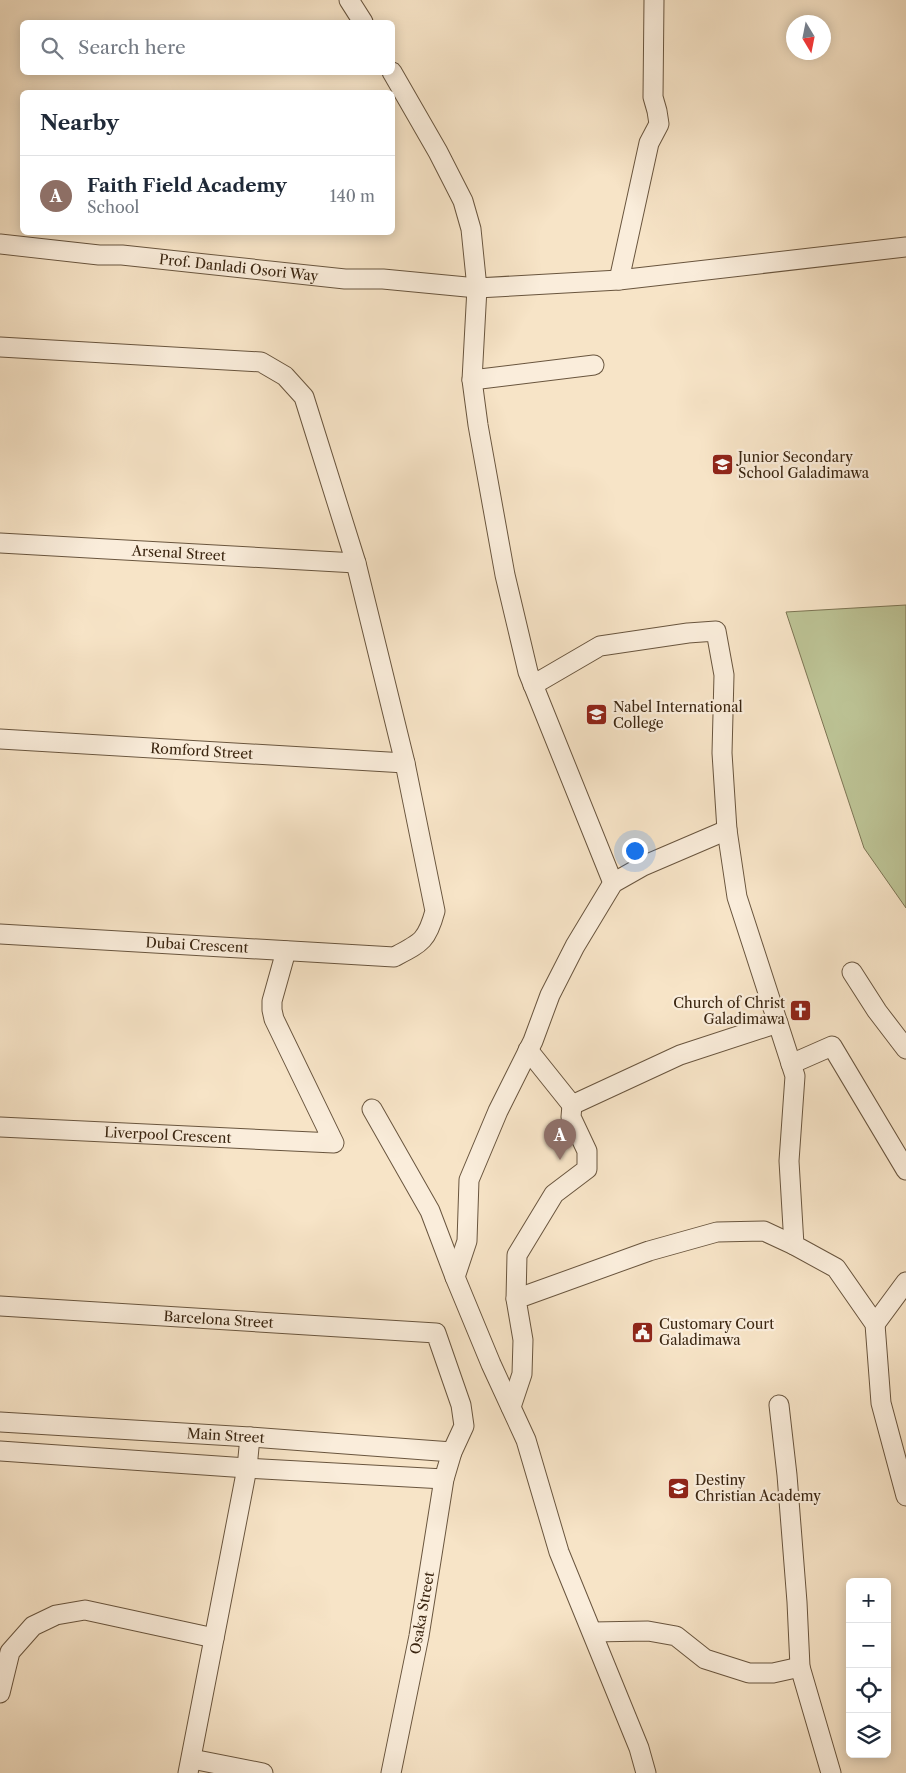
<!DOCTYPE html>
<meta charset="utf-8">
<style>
:root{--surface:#fff;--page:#f6f6f7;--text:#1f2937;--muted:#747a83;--line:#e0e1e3;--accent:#8f2418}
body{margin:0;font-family:"Libre Caslon Text",serif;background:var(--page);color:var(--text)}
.controls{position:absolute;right:15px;bottom:15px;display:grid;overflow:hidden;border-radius:8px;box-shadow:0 2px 12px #0003}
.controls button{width:45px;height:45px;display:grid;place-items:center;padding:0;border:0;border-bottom:1px solid var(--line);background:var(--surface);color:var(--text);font:25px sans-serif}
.compass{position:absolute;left:786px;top:15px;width:45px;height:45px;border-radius:50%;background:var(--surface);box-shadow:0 2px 12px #0003;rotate:170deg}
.you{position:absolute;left:634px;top:850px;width:18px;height:18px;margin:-12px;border:4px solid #fff;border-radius:50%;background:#1a73e8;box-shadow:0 0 0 8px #1a73e833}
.badge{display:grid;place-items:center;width:32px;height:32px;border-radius:50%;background:var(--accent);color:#fff;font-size:16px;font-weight:700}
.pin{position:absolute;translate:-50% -41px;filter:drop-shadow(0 1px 2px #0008)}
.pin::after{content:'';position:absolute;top:26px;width:18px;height:15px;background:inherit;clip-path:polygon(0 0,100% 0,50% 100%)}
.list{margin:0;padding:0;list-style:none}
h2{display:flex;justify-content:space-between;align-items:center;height:65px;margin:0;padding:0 20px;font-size:21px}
h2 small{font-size:16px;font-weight:400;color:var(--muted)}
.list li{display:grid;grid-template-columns:32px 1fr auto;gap:15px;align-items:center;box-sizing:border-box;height:80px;padding:0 20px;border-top:1px solid var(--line)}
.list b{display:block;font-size:19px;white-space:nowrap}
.list p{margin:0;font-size:16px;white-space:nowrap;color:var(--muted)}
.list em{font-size:16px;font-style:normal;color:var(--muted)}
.icon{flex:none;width:28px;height:28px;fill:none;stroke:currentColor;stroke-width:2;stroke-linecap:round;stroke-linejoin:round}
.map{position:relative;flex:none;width:906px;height:1773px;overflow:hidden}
.search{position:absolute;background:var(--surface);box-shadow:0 2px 12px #0003;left:20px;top:20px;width:375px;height:55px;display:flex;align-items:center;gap:12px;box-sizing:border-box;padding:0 18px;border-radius:8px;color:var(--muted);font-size:19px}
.panel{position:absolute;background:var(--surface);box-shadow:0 2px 12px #0003;left:20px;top:90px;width:375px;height:145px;border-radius:8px}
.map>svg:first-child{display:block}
.green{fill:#bdc496;stroke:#7c7453}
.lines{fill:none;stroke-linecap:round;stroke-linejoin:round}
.minor-casing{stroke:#69553e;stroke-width:21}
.minor{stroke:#faeddb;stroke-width:19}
.labels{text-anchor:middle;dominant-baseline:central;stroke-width:4.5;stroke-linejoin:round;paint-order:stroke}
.street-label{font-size:14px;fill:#3a2510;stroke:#faeddb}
.poi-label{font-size:14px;fill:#3a2510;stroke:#faeddb;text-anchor:start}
</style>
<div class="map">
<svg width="906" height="1773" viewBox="0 0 906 1773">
<rect width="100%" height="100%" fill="#f7e4c7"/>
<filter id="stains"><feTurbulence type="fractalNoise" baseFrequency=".004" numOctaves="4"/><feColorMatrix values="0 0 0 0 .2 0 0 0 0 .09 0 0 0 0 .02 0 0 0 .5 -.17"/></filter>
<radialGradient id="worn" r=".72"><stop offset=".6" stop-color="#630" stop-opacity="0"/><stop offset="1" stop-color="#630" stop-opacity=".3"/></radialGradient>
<polygon class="green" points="906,605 906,908 864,848 786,612"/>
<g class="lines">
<defs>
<g id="minor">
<polyline points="349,0 363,22"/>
<polyline points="392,72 438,152 463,201 471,229 477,288 472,380 478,425 505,575 528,672 613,883"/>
<path id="s1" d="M0,244L99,255H122L345,279H383L477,288L619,280L906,247"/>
<polyline points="619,280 649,143 659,124 657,111 653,97 654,0"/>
<path d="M0,347L261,362L285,376L304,397L356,563L405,763L435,911C427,941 421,943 394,957L0,934"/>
<polyline points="472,380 594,365"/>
<path id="s2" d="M0,543L356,563"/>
<polyline points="533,685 600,646 688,633 716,631 724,675 722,753 727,830 737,897 795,1076 789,1161 794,1245 836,1268 875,1324 881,1403 906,1496"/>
<path id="s3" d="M0,739L405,763"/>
<polyline points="852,972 877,1011 906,1049"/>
<polyline points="528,1050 572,1105 680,1055 778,1023"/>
<polyline points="791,1064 832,1046 906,1170"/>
<polyline points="372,1109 430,1211 455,1277 491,1364 526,1440 559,1552 639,1748 646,1773"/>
<path id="s4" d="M0,1127L334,1143L274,1019L272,1010V1001L286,951"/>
<polyline points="455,1277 467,1241 469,1180 498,1111 533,1041 550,995 575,946 613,883 643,866 727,830"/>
<polyline points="516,1299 517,1255 554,1194 587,1169 587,1151 571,1117 572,1105"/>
<path id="s5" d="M0,1306L436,1333L461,1405L464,1426L452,1452L444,1479L419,1636L391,1773"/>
<polyline points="875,1324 906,1282"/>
<polyline points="779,1405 787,1475 797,1602 800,1667 831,1773"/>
<polyline points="511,1407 522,1374 523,1340 516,1299 649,1251 717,1232 764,1231 794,1245"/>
<path id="s6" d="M0,1422L250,1437L452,1452"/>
<polyline points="0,1451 247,1468 444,1479"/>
<polyline points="593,1632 648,1631 676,1636 705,1659 749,1673 773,1673 800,1667"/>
<polyline points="0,1693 10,1652 33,1626 56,1615 85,1610 214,1638"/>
<polyline points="192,1759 263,1773"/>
<polyline points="188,1773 247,1468 250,1437"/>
</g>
</defs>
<use href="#minor" class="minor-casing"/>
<use href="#minor" class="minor"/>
</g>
<defs>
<symbol id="school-square" viewBox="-11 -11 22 22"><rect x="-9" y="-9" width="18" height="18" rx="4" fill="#8f2418" stroke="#faeddb"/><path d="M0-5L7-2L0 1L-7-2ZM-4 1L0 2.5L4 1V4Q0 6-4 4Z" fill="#fff"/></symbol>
<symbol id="church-square" viewBox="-11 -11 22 22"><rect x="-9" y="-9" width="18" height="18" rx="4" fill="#8f2418" stroke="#faeddb"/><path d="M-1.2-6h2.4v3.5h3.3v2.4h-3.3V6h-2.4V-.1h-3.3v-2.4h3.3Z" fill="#fff"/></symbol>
<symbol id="civic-square" viewBox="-11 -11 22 22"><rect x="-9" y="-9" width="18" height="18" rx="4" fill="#8f2418" stroke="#faeddb"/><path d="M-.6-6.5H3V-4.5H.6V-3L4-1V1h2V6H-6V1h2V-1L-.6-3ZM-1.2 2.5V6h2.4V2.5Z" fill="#fff"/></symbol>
</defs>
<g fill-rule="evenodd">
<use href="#school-square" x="710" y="452" width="25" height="25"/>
<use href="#school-square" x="584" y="702" width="25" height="25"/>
<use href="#church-square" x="788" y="998" width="25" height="25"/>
<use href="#civic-square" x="630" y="1320" width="25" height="25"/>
<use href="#school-square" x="666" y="1476" width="25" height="25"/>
</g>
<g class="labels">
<g class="street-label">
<text stroke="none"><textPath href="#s1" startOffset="240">Prof. Danladi Osori Way</textPath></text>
<text stroke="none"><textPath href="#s2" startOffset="179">Arsenal Street</textPath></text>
<text stroke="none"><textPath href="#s3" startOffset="202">Romford Street</textPath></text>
<text transform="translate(197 945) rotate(3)">Dubai Crescent</text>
<text stroke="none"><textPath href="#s4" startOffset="168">Liverpool Crescent</textPath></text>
<text stroke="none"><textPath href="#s5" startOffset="219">Barcelona Street</textPath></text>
<text stroke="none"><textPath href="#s6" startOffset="226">Main Street</textPath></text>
<text transform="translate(422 1613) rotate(-80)">Osaka Street</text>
</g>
<g class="poi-label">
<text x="738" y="457">Junior Secondary<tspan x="738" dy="16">School Galadimawa</tspan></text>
<text x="613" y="707">Nabel International<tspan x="613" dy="16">College</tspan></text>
<text x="785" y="1003" text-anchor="end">Church of Christ<tspan x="785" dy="16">Galadimawa</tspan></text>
<text x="659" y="1324">Customary Court<tspan x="659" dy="16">Galadimawa</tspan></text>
<text x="695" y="1480">Destiny<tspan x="695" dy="16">Christian Academy</tspan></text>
</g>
</g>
<rect width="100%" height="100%" filter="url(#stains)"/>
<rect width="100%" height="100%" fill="url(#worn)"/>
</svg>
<div class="controls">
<button>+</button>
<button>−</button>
<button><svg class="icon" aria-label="locate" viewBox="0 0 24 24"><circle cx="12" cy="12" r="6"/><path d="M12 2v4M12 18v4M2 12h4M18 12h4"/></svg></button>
<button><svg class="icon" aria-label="layers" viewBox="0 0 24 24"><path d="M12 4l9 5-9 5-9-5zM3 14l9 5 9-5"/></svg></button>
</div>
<svg class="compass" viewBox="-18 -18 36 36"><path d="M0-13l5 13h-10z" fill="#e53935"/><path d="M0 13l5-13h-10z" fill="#747a83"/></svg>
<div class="you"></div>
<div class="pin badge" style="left:560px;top:1160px;background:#8d6e63">A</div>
<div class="search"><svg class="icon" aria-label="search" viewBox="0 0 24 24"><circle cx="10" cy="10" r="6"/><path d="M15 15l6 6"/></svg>Search here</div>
<section class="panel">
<h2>Nearby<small></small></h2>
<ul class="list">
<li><span class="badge" style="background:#8d6e63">A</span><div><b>Faith Field Academy</b><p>School</p></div><em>140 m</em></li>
</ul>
</section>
</div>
